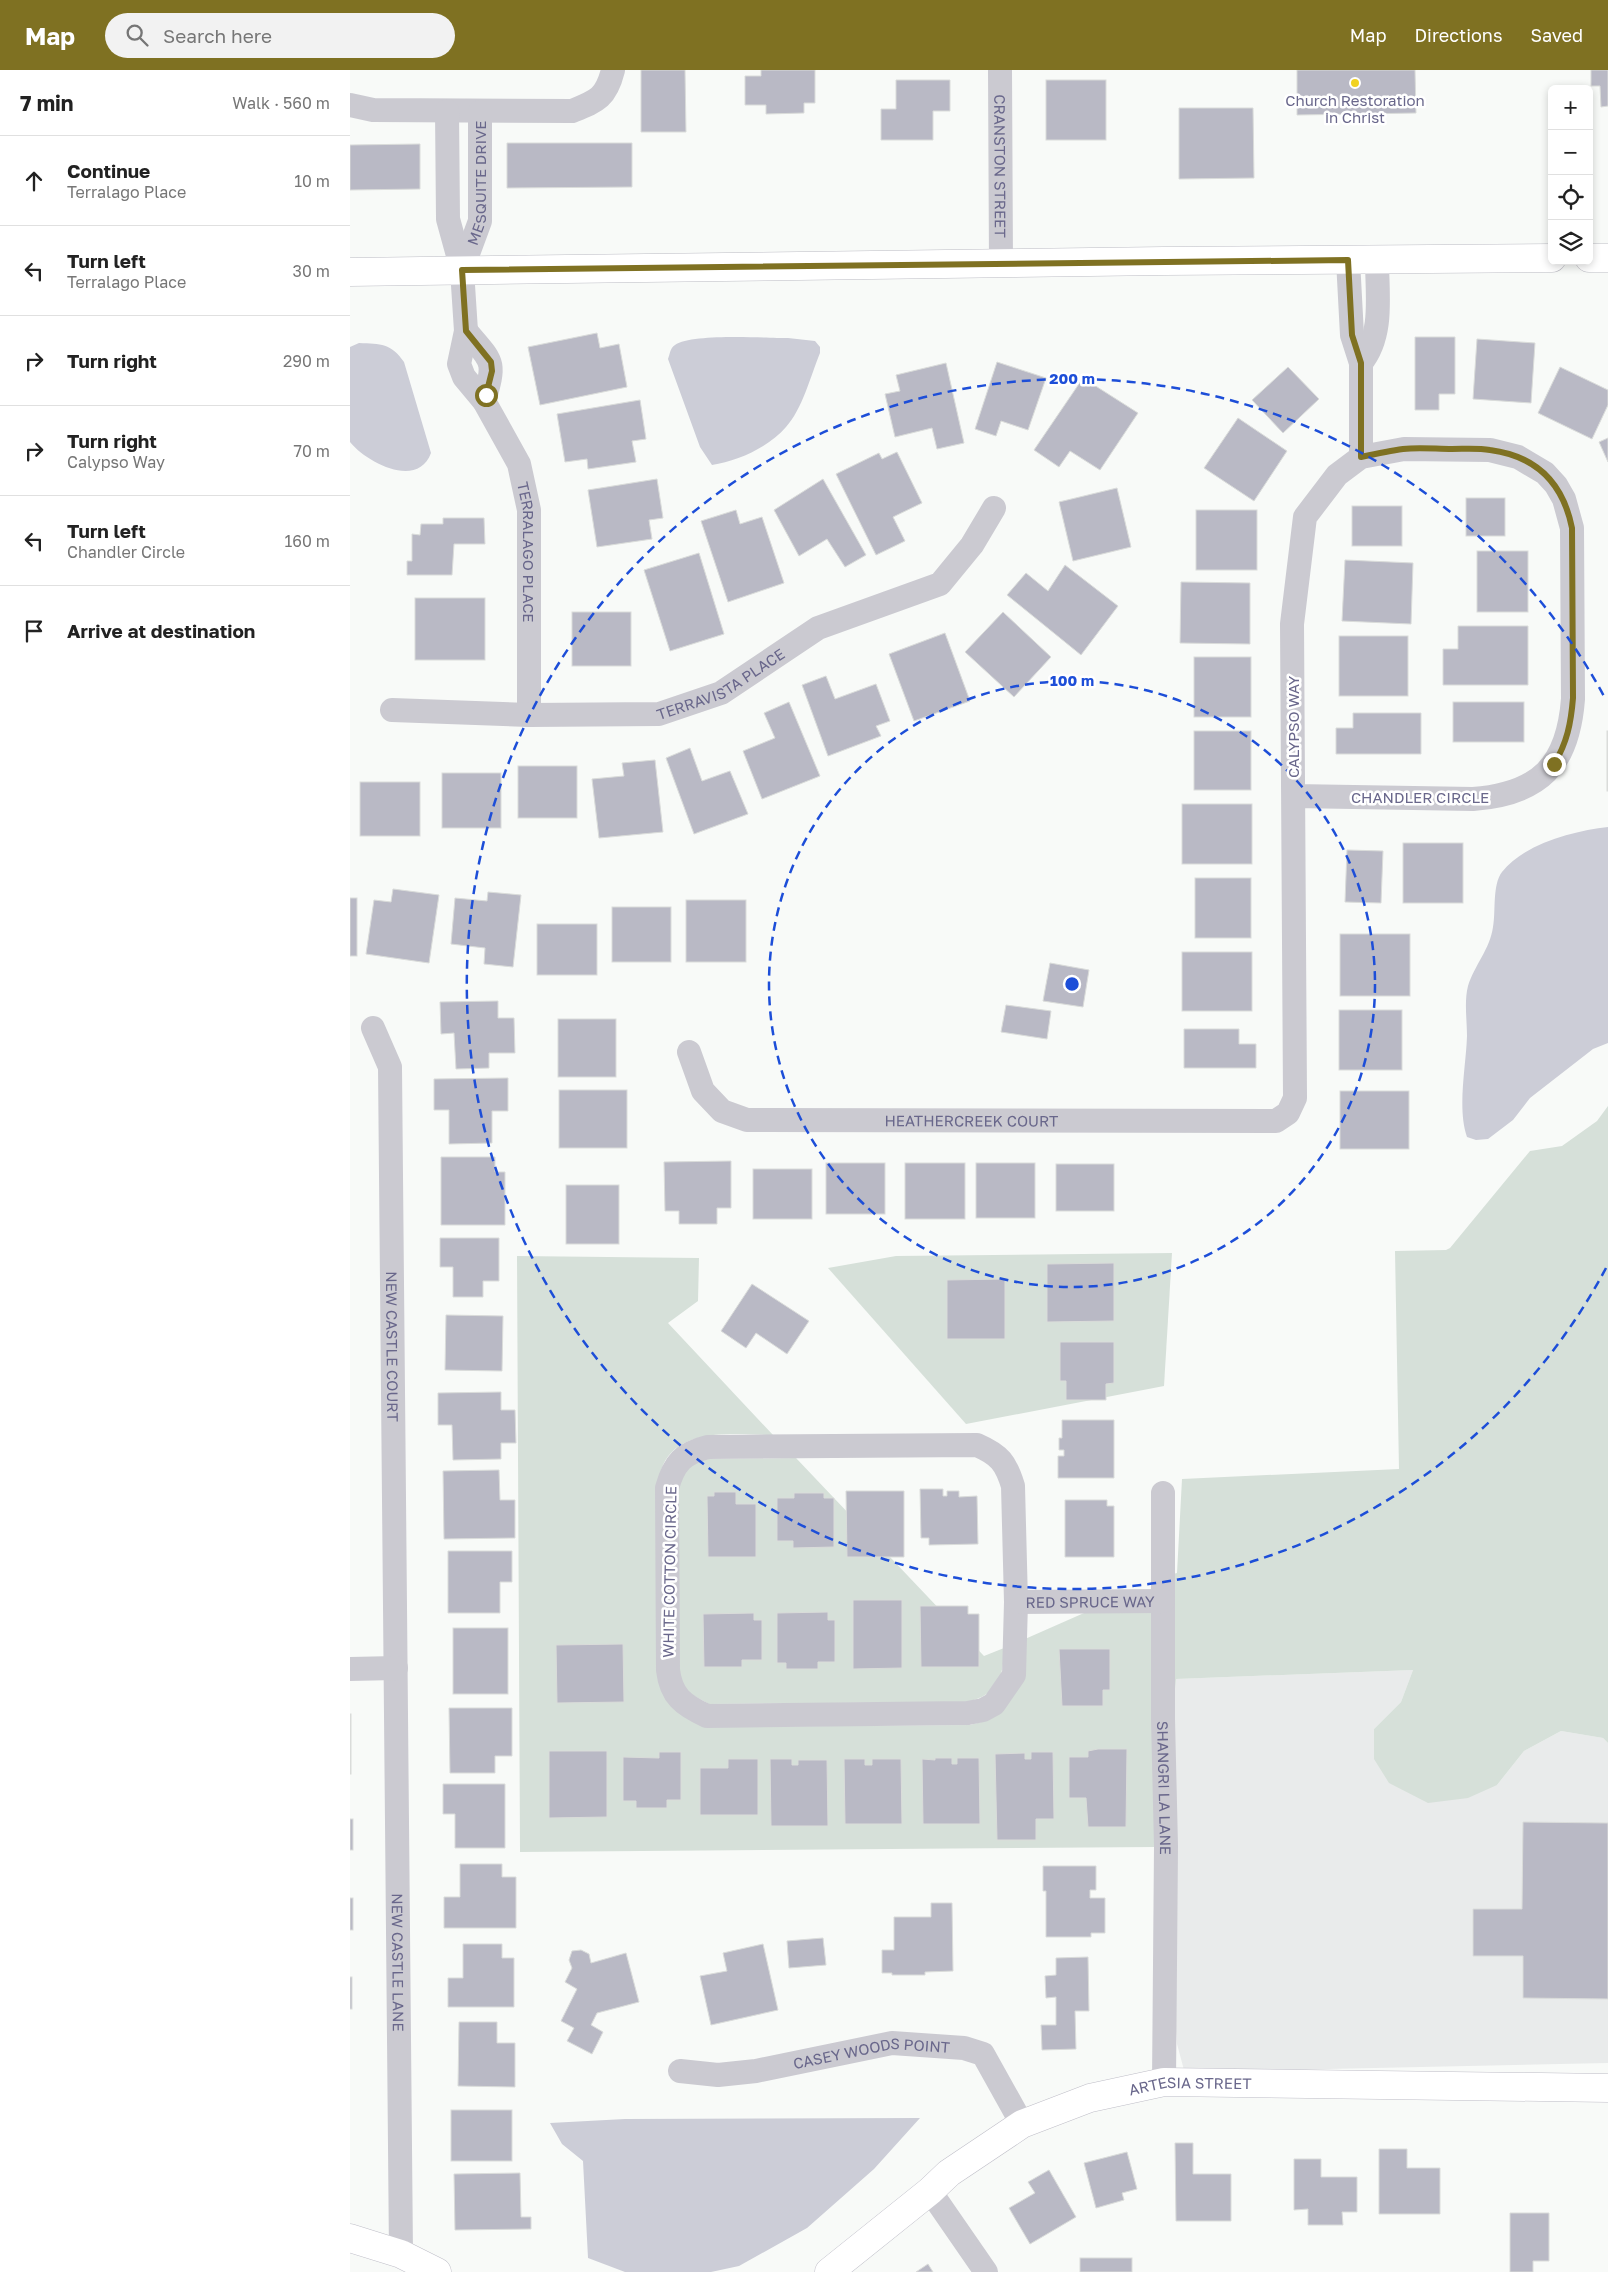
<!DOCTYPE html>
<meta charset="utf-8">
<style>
:root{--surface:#fff;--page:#f2f2f2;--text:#222;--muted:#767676;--line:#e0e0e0;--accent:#7f7122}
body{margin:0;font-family:"Golos Text",sans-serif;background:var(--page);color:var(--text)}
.controls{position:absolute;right:15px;top:15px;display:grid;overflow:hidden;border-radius:8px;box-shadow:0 2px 8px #0003}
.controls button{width:45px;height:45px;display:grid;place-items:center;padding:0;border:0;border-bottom:1px solid var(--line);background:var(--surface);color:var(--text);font:25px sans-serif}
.stop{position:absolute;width:15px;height:15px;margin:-11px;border:4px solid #7f7122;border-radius:50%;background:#fff}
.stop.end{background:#7f7122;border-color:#fff;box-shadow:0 1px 5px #0008}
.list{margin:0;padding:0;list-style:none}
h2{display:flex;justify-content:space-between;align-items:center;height:65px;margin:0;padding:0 20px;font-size:21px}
h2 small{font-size:16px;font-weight:400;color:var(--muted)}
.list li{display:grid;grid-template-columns:32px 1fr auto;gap:15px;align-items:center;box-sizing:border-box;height:90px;padding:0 20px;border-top:1px solid var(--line)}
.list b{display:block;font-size:19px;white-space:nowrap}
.list p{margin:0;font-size:16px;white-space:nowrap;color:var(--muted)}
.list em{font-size:16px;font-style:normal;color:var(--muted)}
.icon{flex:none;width:28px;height:28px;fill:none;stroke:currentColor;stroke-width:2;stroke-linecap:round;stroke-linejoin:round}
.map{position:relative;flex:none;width:1258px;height:2202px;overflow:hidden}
header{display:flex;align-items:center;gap:30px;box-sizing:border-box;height:70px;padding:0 25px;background:var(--accent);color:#fff}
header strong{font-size:24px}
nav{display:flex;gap:28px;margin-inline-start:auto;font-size:18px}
.search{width:350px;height:45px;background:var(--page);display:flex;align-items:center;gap:12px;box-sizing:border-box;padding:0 18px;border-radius:28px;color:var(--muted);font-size:19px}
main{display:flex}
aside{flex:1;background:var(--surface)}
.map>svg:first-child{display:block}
.built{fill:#e9ebeb}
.green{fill:#d6e0d9}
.water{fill:#cccdd7}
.building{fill:#b9b9c5;stroke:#dadcda}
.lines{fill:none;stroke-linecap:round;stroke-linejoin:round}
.secondary-casing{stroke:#bfbec8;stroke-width:29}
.primary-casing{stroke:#bdbdc5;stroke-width:29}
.street{stroke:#cbcad1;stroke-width:24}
.secondary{stroke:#fff;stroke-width:28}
.primary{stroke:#fff;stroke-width:28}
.route{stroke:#7f7122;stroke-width:6}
.ring{fill:none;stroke:#1d4ed8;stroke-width:2.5;stroke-dasharray:9 6}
.poi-dot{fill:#f1d221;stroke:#fff;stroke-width:2}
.labels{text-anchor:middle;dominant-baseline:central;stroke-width:5;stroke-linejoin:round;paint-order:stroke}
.poi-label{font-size:15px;fill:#69678b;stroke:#fff}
.street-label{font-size:15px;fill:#69678b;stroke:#fff}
.centre{fill:#1d4ed8;stroke:#fff;stroke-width:2.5}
.ring-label{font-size:15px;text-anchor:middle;font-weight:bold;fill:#1d4ed8;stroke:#fff;stroke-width:5;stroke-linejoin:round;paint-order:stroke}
</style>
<header>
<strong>Map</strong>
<div class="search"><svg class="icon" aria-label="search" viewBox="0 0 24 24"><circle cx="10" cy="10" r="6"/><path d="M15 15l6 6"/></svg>Search here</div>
<nav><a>Map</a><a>Directions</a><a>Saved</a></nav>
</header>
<main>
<aside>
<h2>7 min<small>Walk · 560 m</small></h2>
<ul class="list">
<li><svg class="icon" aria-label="ahead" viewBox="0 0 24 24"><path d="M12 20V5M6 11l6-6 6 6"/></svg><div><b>Continue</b><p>Terralago Place</p></div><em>10 m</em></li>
<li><svg class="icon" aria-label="left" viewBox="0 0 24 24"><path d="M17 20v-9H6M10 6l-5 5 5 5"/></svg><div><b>Turn left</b><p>Terralago Place</p></div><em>30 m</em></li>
<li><svg class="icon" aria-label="right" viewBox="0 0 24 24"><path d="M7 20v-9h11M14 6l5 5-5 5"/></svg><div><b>Turn right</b></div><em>290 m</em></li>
<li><svg class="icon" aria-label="right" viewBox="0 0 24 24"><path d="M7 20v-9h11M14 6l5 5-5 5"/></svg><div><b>Turn right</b><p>Calypso Way</p></div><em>70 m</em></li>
<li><svg class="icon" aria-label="left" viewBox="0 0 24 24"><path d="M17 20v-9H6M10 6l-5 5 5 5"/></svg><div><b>Turn left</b><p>Chandler Circle</p></div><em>160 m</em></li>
<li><svg class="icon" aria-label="arrive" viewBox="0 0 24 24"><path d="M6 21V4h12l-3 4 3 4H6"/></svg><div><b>Arrive at destination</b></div></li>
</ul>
</aside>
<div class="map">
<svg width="1258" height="2202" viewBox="0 0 1258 2202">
<rect width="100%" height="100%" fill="#f8faf8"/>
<polygon class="built" points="1063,1600 1051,1632 1024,1659 1147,1715 1174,1681 1211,1661 1253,1668 1258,1673 1258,1993 889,2001 834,2000 827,1974 825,1948 823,1637 825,1609"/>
<g class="green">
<polygon points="1258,1036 1258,1673 1253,1668 1211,1661 1174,1681 1147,1715 1118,1728 1078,1733 1039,1713 1024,1689 1024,1659 1051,1632 1063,1600 826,1609 823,1637 823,1504 827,1503 832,1409 1049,1399 1045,1181 1096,1180 1100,1178 1180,1081 1212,1076 1247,1051"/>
<polygon points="822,1183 814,1316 616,1354 478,1198 546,1186"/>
<path d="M167,1186L349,1188L348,1231L318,1253L423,1365C388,1365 331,1356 313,1395C310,1402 309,1411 307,1418L308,1601C311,1634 328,1645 357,1657L620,1655L635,1651L675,1569L734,1543H803L806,1777L170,1782Z"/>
<path d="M446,1388L634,1586L654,1578C654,1607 647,1625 617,1632L359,1634L337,1622L329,1610L327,1420C333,1401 340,1393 359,1389Z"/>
</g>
<g class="water">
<path d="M438,268L465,271L470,277V283C461,305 452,340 436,357C419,377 388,391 362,395L350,377L318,289C320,284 320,278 325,275C342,263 415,268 438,268Z"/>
<path d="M9,273C31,274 41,273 54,292L81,383C68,419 17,393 0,372V277Z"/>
<path d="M1258,757V973L1243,979L1180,1028L1163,1050L1138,1069L1126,1070L1117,1067C1107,1038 1116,997 1117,966C1117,950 1114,932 1118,916C1124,896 1140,879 1143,857C1146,842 1142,815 1152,802C1175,773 1224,761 1258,757Z"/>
<polygon points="570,2048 524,2099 457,2158 389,2196 361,2202 275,2202 238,2188 233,2091 212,2074 200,2053 275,2049"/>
</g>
<g class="building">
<polygon points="291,0 335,0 336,62 291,62"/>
<polygon points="411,0 465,0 465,33 454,33 454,43 416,44 416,35 395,35 395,6 411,6"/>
<polygon points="947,0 1065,0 1066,43 947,45"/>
<polygon points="1241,0 1258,0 1258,36 1251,37 1250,16 1241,16"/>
<polygon points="546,10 600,10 600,41 583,41 583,70 531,70 531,39 546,39"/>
<rect x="696" y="10" width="60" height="60"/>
<polygon points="829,38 903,38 904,108 829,109"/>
<polygon points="157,73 282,73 282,117 157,118"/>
<polygon points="70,74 70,119 0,120 0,75"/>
<polygon points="247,263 250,278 269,274 277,317 190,335 178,277"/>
<polygon points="1065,267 1105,267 1105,324 1089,324 1089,340 1065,340"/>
<polygon points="1127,269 1185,273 1181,333 1123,329"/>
<polygon points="647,292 696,308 678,360 651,351 646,366 625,359"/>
<polygon points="596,293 614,373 587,379 582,358 545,367 535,324 550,321 546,305"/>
<polygon points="938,297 969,329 933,363 902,330"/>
<polygon points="1210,297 1258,320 1258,335 1242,369 1188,343"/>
<polygon points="733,308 788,343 750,400 720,381 709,397 684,380"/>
<polygon points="290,330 296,369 282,371 286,392 238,399 237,389 215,392 207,344"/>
<polygon points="888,348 937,381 904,431 854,398"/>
<polygon points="1258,368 1258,392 1249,372"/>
<polygon points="547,382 572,433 543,447 555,471 526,485 486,404 529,383 532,389"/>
<polygon points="307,409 313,448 299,450 302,469 247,477 238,420"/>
<polygon points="473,409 516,485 495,497 477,469 449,486 424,440"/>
<polygon points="767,418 781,477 723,491 709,432"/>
<rect x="1116" y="428" width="39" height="38"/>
<rect x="1002" y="436" width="50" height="40"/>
<polygon points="386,440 390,454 412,447 434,513 378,532 351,451"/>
<rect x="846" y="440" width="61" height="60"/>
<polygon points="93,448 134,448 135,474 104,474 102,505 57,505 57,491 62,491 62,464 70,465 71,454 93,454"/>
<rect x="1127" y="481" width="51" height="61"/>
<polygon points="349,483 374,564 320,581 294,500"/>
<polygon points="995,490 1063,493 1061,554 992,551"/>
<polygon points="715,495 768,536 731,585 657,525 676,503 698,521"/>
<polygon points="831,512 900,513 900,574 830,573"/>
<rect x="65" y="528" width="70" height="62"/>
<rect x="222" y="542" width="59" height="54"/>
<polygon points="653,542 701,587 664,627 615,582"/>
<polygon points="1108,556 1178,556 1178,615 1093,615 1093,579 1108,579"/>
<polygon points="595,563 620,631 564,651 539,584"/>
<rect x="989" y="566" width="69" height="60"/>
<rect x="844" y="587" width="57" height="60"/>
<polygon points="476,606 485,629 526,614 540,651 526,656 531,666 478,686 452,615"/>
<polygon points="439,632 470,706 412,729 393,681 425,668 414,643"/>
<rect x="1103" y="632" width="71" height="40"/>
<polygon points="1003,643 1071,643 1071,684 986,684 986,658 1003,658"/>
<rect x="844" y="661" width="57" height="59"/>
<rect x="1257" y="661" width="1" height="60"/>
<polygon points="340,678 352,711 380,701 398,744 344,764 316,688"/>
<polygon points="305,690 313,762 249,768 242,709 274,706 272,693"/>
<rect x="168" y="696" width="59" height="52"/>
<rect x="92" y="703" width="59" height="55"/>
<rect x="10" y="712" width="60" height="54"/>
<rect x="832" y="734" width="70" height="60"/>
<rect x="1053" y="773" width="60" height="60"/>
<polygon points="997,780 1033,781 1031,833 995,832"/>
<rect x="845" y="808" width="56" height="60"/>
<polygon points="43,819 89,825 79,893 16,884 24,830 41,832"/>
<polygon points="138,822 171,825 163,897 134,894 135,878 101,874 105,828 137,831"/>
<rect x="0" y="828" width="7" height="58"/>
<rect x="336" y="830" width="60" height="62"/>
<rect x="262" y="837" width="59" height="55"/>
<rect x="187" y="854" width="60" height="51"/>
<rect x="990" y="864" width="70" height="62"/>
<rect x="832" y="882" width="70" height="59"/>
<polygon points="700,893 739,900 733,937 693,931"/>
<polygon points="148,931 148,948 164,948 165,983 139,983 139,998 106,999 104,963 91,964 90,932"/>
<polygon points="656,935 701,941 697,969 651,962"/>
<rect x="989" y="940" width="63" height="60"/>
<rect x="208" y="949" width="58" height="58"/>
<polygon points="834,959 889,959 889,974 906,974 906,998 834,998"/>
<polygon points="158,1008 158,1041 142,1041 142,1073 99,1074 99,1040 84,1040 84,1009"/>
<rect x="209" y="1020" width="68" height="58"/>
<rect x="990" y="1021" width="69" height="58"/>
<polygon points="91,1087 145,1087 145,1102 155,1102 155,1155 91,1155"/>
<polygon points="381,1091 381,1138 367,1138 367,1154 329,1154 329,1141 315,1141 314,1092"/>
<rect x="476" y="1093" width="59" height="51"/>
<rect x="555" y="1093" width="60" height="56"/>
<rect x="626" y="1093" width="59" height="55"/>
<rect x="706" y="1094" width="58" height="47"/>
<rect x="403" y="1099" width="59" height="50"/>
<rect x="216" y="1115" width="53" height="59"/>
<polygon points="90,1168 149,1168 149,1211 133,1211 133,1227 103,1227 103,1197 90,1197"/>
<polygon points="764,1193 764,1251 697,1252 697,1194"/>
<polygon points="655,1209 655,1269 597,1269 597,1210"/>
<polygon points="402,1214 459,1251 437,1284 406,1263 396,1278 371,1261"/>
<polygon points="96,1245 153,1246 152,1301 95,1300"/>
<polygon points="710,1272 764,1272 764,1313 756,1314 756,1330 716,1330 716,1311 710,1311"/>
<polygon points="151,1322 151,1340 165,1340 166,1373 151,1373 151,1389 103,1390 102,1355 88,1355 88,1323"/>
<polygon points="712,1350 764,1350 764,1408 708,1408 708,1386 714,1386 714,1380 709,1380 709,1368 712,1368"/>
<polygon points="149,1400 150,1430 165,1430 165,1468 94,1469 93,1401"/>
<polygon points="570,1419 593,1419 593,1426 597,1426 597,1421 609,1421 609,1427 627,1426 628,1474 579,1475 579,1468 571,1468"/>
<polygon points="496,1421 554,1421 554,1487 497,1487"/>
<polygon points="364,1422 386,1422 386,1434 406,1434 406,1487 358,1487 357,1426 364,1426"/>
<polygon points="444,1423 474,1423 474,1428 484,1428 484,1477 443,1478 443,1471 427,1471 427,1428 444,1428"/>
<polygon points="715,1430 757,1430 757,1436 764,1436 764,1487 715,1487"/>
<polygon points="98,1481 162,1481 162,1512 150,1512 150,1543 98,1543"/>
<polygon points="503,1530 552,1530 552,1598 503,1599"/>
<polygon points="570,1536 618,1536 618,1544 629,1544 629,1597 571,1597"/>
<polygon points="478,1542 478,1550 485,1550 485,1592 468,1592 468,1599 436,1599 436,1593 427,1593 427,1543"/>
<polygon points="404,1543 404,1550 412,1550 412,1590 392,1590 392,1597 354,1597 353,1544"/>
<rect x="103" y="1558" width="55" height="66"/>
<polygon points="273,1574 274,1632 207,1633 206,1575"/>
<polygon points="709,1579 760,1579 760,1620 753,1620 753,1636 712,1636"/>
<polygon points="99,1638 162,1638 162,1686 145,1686 145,1703 100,1703"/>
<rect x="0" y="1644" width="1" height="60"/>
<polygon points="748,1679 777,1679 776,1757 738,1757 736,1728 719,1728 719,1687 738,1687 738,1681"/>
<polygon points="199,1681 257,1681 257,1747 199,1748"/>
<polygon points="309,1682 331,1682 331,1730 317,1730 317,1738 286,1738 286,1731 273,1731 273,1687 309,1688"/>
<polygon points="681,1682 703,1682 704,1749 686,1749 686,1770 647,1770 645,1684 675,1683 675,1689 681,1689"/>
<polygon points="585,1688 602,1688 602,1694 607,1694 607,1688 629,1688 630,1754 573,1754 572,1689 585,1690"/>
<polygon points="378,1689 408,1689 408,1745 350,1745 350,1698 378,1698"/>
<polygon points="420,1689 442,1689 442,1695 448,1695 448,1690 477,1690 478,1756 421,1756"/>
<polygon points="494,1689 515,1689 515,1695 522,1695 522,1689 551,1689 552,1754 495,1754"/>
<polygon points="93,1714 155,1714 155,1778 105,1778 105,1744 93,1744"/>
<rect x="0" y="1749" width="3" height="31"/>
<polygon points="1173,1752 1258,1753 1258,1929 1173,1928 1173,1886 1123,1886 1123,1839 1172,1839"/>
<polygon points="110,1794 152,1794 152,1807 166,1807 166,1858 94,1858 94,1827 110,1827"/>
<polygon points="693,1796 746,1796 746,1820 740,1820 740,1828 755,1828 755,1863 741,1863 741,1867 696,1867 696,1821 693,1821"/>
<rect x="0" y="1828" width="3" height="32"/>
<polygon points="581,1833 602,1833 603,1901 575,1902 575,1905 542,1905 542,1903 532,1903 532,1880 544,1880 544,1847 581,1847"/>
<polygon points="473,1868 476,1895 439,1898 437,1871"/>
<polygon points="113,1874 152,1874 152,1888 164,1888 164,1937 98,1937 98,1908 113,1908"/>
<polygon points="413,1874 428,1940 361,1955 350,1906 377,1901 373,1883"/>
<polygon points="231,1880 239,1884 241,1893 276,1883 289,1932 247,1943 241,1955 253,1962 242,1984 217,1971 224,1958 211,1951 227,1919 215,1912 222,1898 219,1890 222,1881"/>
<polygon points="738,1887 739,1941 725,1941 726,1979 692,1980 691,1955 706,1955 706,1927 696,1928 695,1906 706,1905 706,1888"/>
<rect x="0" y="1907" width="2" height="32"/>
<polygon points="109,1952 147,1952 147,1973 165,1973 165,2017 108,2016"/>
<rect x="101" y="2040" width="61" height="51"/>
<polygon points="825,2073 843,2073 843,2104 881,2104 881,2151 826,2151"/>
<polygon points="1029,2079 1057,2079 1057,2098 1090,2098 1090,2144 1029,2144"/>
<polygon points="777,2082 787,2119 772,2123 774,2130 746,2138 734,2093"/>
<polygon points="944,2089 971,2089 971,2107 1007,2107 1007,2142 992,2142 993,2155 958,2155 958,2139 944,2140"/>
<polygon points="699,2100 726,2147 680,2174 659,2138 685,2123 678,2112"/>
<polygon points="170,2103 171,2147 181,2147 181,2159 105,2160 104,2104"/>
<polygon points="1160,2143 1199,2143 1199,2191 1183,2191 1183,2202 1160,2202"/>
<rect x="730" y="2188" width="52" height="14"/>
<polygon points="578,2194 583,2202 566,2202"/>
</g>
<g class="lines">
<defs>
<g id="secondary">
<polyline points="0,2168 51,2184 87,2202"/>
<path id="s10" d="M479,2202L580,2121L599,2103L672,2054L740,2028L814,2012L1258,2018"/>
</g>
<g id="primary">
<polyline points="1239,188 1258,188"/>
<polyline points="0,202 814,191 1202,188"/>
</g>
</defs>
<use href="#secondary" class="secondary-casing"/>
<use href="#primary" class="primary-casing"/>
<g class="street">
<path id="s1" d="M650,0L651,193"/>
<path d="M0,35L23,40L222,41C247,31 256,28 263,0"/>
<path id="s2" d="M97,41L98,149L112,200L116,261L109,294L114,307L134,331L169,394L179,440V645"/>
<polyline points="998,190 1002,265 1011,293 1011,387"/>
<path id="s3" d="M112,200L130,151V42"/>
<path d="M116,261C143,293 146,290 134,331"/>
<path d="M1011,293C1034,265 1027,224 1027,190"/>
<path id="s4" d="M42,640L179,645L309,644L371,623L468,558L590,514L622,475L644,438"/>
<path id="s5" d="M23,958L40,997L51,2184"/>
<path id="s6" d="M339,982L353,1021L372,1041L397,1050L926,1051L938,1043L945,1028L942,554L955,447L987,405L1011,387L1054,379L1140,380L1168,387L1195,403L1206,415L1214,429L1222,458L1223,629C1218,695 1190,724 1123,729L944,726"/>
<path d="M627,1375C650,1385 656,1393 663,1416L666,1532L664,1605L644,1634L633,1640L618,1643L357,1646C333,1635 321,1626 318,1600L317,1418C324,1393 333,1383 358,1377Z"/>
<path id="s7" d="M813,1423V1649L816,1776L814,2012"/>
<path id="s8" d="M666,1532L813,1531"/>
<polyline points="0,1599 46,1598"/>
<path id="s9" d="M330,2001L368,2005L406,2001L542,1973L614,1978L633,1984L672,2054"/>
<polyline points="580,2121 636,2202"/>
</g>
<use href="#secondary" class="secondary"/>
<use href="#primary" class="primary"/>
</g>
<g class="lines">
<path class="route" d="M136,325L142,301L141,292L116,261L112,200L998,190L1002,265L1011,293V387C1025,384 1039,381 1053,379C1069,377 1086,379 1102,379C1115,379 1128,378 1140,380C1186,386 1213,413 1222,458L1223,628C1221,653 1217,673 1204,694"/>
</g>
<g class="ring">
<circle cx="722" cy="914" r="303"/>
<path d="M1256 1198A605 605 0 1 1 1256 630"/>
</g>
<circle class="poi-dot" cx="1005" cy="13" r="5"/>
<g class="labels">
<g class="poi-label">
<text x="1005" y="30">Church Restoration<tspan x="1005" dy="17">in Christ</tspan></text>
</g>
<g class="street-label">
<text stroke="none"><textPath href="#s1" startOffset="96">CRANSTON STREET</textPath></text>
<text stroke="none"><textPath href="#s3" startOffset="90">MESQUITE DRIVE</textPath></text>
<text stroke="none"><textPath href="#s2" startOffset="462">TERRALAGO PLACE</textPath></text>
<text stroke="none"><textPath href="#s4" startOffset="336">TERRAVISTA PLACE</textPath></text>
<text transform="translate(943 657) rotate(-90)">CALYPSO WAY</text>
<text x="1070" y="727">CHANDLER CIRCLE</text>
<text stroke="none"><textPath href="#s6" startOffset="320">HEATHERCREEK COURT</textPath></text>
<text stroke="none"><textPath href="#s5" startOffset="322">NEW CASTLE COURT</textPath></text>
<text transform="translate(319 1502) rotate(-89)">WHITE COTTON CIRCLE</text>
<text stroke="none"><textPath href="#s8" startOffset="74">RED SPRUCE WAY</textPath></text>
<text stroke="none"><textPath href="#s7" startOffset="295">SHANGRI LA LANE</textPath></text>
<text stroke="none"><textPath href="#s5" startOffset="938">NEW CASTLE LANE</textPath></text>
<text stroke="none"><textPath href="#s9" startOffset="194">CASEY WOODS POINT</textPath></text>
<text stroke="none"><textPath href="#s10" startOffset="418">ARTESIA STREET</textPath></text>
</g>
</g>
<circle cx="722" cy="914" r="8" class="centre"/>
<g class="ring-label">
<text x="722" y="314">200 m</text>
<text x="722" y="616">100 m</text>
</g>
</svg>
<div class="controls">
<button>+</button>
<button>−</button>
<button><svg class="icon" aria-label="locate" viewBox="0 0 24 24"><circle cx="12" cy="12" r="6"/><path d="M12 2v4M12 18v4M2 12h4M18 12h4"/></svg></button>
<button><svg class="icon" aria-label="layers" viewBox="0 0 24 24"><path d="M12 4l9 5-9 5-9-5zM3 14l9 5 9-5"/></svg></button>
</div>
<div class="stop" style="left:136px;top:325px"></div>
<div class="stop end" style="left:1204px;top:694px"></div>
</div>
</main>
